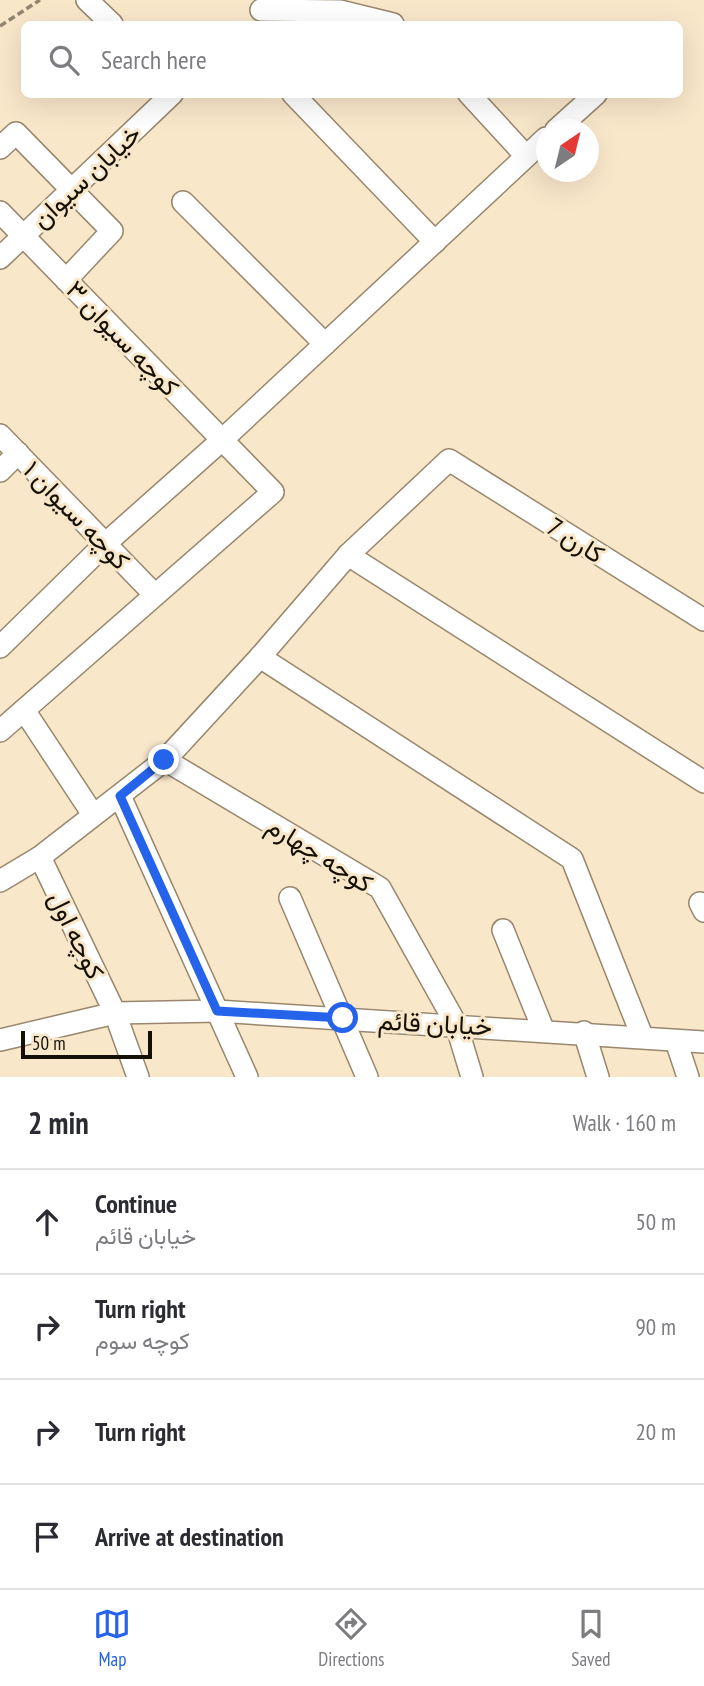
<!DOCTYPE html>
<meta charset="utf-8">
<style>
:root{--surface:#fff;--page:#f2f2f3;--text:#2b2b33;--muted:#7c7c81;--line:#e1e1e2;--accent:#2563eb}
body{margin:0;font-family:"PT Sans Narrow",Vazirmatn,sans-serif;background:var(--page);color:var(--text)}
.compass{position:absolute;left:536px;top:119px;width:63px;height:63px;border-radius:50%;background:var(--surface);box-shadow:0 7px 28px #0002;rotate:35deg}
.scale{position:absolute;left:21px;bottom:18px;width:131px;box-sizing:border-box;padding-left:7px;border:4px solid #151006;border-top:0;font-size:19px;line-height:24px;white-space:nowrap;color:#151006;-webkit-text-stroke:5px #f9e7ca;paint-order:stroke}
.stop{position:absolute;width:21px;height:21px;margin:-16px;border:5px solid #2563eb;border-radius:50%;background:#fff}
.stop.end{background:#2563eb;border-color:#fff;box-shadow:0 2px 7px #0008}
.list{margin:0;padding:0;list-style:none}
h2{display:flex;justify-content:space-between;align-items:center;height:91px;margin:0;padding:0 28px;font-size:30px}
h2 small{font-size:23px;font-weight:400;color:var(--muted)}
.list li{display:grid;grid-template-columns:46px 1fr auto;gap:21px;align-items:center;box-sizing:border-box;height:105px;padding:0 28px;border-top:2px solid var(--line)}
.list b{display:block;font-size:26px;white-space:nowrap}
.list p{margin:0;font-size:23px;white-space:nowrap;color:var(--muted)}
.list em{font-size:23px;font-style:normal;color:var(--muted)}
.icon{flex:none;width:38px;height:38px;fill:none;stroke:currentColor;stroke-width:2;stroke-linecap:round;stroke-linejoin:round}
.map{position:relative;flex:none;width:704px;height:1077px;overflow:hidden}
.search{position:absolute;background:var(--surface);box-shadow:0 7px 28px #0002;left:21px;right:21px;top:21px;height:77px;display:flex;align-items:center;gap:18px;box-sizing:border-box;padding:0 24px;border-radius:10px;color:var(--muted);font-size:26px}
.sheet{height:511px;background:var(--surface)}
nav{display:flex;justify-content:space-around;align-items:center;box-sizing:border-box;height:98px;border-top:2px solid var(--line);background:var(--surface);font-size:19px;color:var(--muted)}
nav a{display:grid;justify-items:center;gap:4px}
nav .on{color:var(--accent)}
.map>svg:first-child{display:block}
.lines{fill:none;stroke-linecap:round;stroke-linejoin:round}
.minor-casing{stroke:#98876d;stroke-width:24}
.path{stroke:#918571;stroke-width:3.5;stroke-dasharray:7 3.5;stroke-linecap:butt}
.minor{stroke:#fff;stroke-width:21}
.route{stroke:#2563eb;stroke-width:9}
.labels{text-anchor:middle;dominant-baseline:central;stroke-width:6;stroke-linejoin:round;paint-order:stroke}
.street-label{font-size:26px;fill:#151006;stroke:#f9e7ca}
</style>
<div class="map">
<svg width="704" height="1077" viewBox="0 0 704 1077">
<rect width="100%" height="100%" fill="#f9e7ca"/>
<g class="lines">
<defs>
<g id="minor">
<polyline points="87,0 112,24"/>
<polyline points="261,10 340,11 393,24"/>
<polyline points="293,94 435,242"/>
<polyline points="469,94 526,156"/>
<polyline points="556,130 596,94"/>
<polyline points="0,148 16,133 112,231 66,280"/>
<polyline points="183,202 325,344"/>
<polyline points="0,212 273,492 0,731"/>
<polyline points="0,258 172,94"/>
<polyline points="0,435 155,595"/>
<polyline points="0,471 18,453"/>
<polyline points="348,555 704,782"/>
<polyline points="0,647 105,544 222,440 546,138"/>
<polyline points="260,657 572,859 642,1036"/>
<polyline points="24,710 92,813"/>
<polyline points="165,760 380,888 456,1024 472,1077"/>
<polyline points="120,796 247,1077"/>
<polyline points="40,857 115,1013 138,1077"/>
<polyline points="0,881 40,857 165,760 260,657 348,555 449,460 704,620"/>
<polyline points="290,898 367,1077"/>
<polyline points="700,903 704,911"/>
<polyline points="503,930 543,1029"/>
<polyline points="584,1032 598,1077"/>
<polyline points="0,1040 115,1013 217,1011 704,1042"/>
<polyline points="676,1041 688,1077"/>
</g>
</defs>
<use href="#minor" class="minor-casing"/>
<polyline class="path" points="0,26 40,0"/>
<use href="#minor" class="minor"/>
</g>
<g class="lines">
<polyline class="route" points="164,760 120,796 217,1011 343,1018"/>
</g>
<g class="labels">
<g class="street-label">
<text transform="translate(86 176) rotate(-43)">خیابان سیوان</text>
<text transform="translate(123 338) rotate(46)">کوچه سیوان ۳</text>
<text transform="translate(77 515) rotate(46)">کوچه سیوان ۱</text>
<text transform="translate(576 540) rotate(32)">کارن 7</text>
<text transform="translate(320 854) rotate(32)">کوچه چهارم</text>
<text transform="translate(77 935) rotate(64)">کوچه اول</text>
<text transform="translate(435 1023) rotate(3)">خیابان قائم</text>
</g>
</g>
</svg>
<svg class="compass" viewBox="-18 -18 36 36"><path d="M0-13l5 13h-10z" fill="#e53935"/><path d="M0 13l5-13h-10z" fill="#7c7c81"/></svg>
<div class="scale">50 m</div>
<div class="stop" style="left:343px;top:1018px"></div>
<div class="stop end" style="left:164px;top:760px"></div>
<div class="search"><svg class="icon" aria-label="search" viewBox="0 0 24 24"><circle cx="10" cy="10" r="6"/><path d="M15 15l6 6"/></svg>Search here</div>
</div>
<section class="sheet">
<h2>2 min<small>Walk · 160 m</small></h2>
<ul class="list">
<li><svg class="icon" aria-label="ahead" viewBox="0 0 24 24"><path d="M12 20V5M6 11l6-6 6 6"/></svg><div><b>Continue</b><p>خیابان قائم</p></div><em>50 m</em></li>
<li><svg class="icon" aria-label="right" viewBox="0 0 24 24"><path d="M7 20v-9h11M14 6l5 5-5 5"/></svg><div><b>Turn right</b><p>کوچه سوم</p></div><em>90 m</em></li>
<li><svg class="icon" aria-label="right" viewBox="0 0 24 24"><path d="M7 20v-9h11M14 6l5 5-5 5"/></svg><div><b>Turn right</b></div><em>20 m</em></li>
<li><svg class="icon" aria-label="arrive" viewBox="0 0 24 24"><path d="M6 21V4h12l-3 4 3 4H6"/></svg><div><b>Arrive at destination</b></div></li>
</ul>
</section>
<nav>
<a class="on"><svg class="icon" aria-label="map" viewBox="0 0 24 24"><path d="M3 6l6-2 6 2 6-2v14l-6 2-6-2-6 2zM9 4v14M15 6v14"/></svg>Map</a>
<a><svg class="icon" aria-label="directions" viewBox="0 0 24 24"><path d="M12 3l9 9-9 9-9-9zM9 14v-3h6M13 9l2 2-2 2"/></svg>Directions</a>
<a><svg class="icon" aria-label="saved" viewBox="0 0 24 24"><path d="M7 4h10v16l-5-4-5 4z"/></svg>Saved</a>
</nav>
